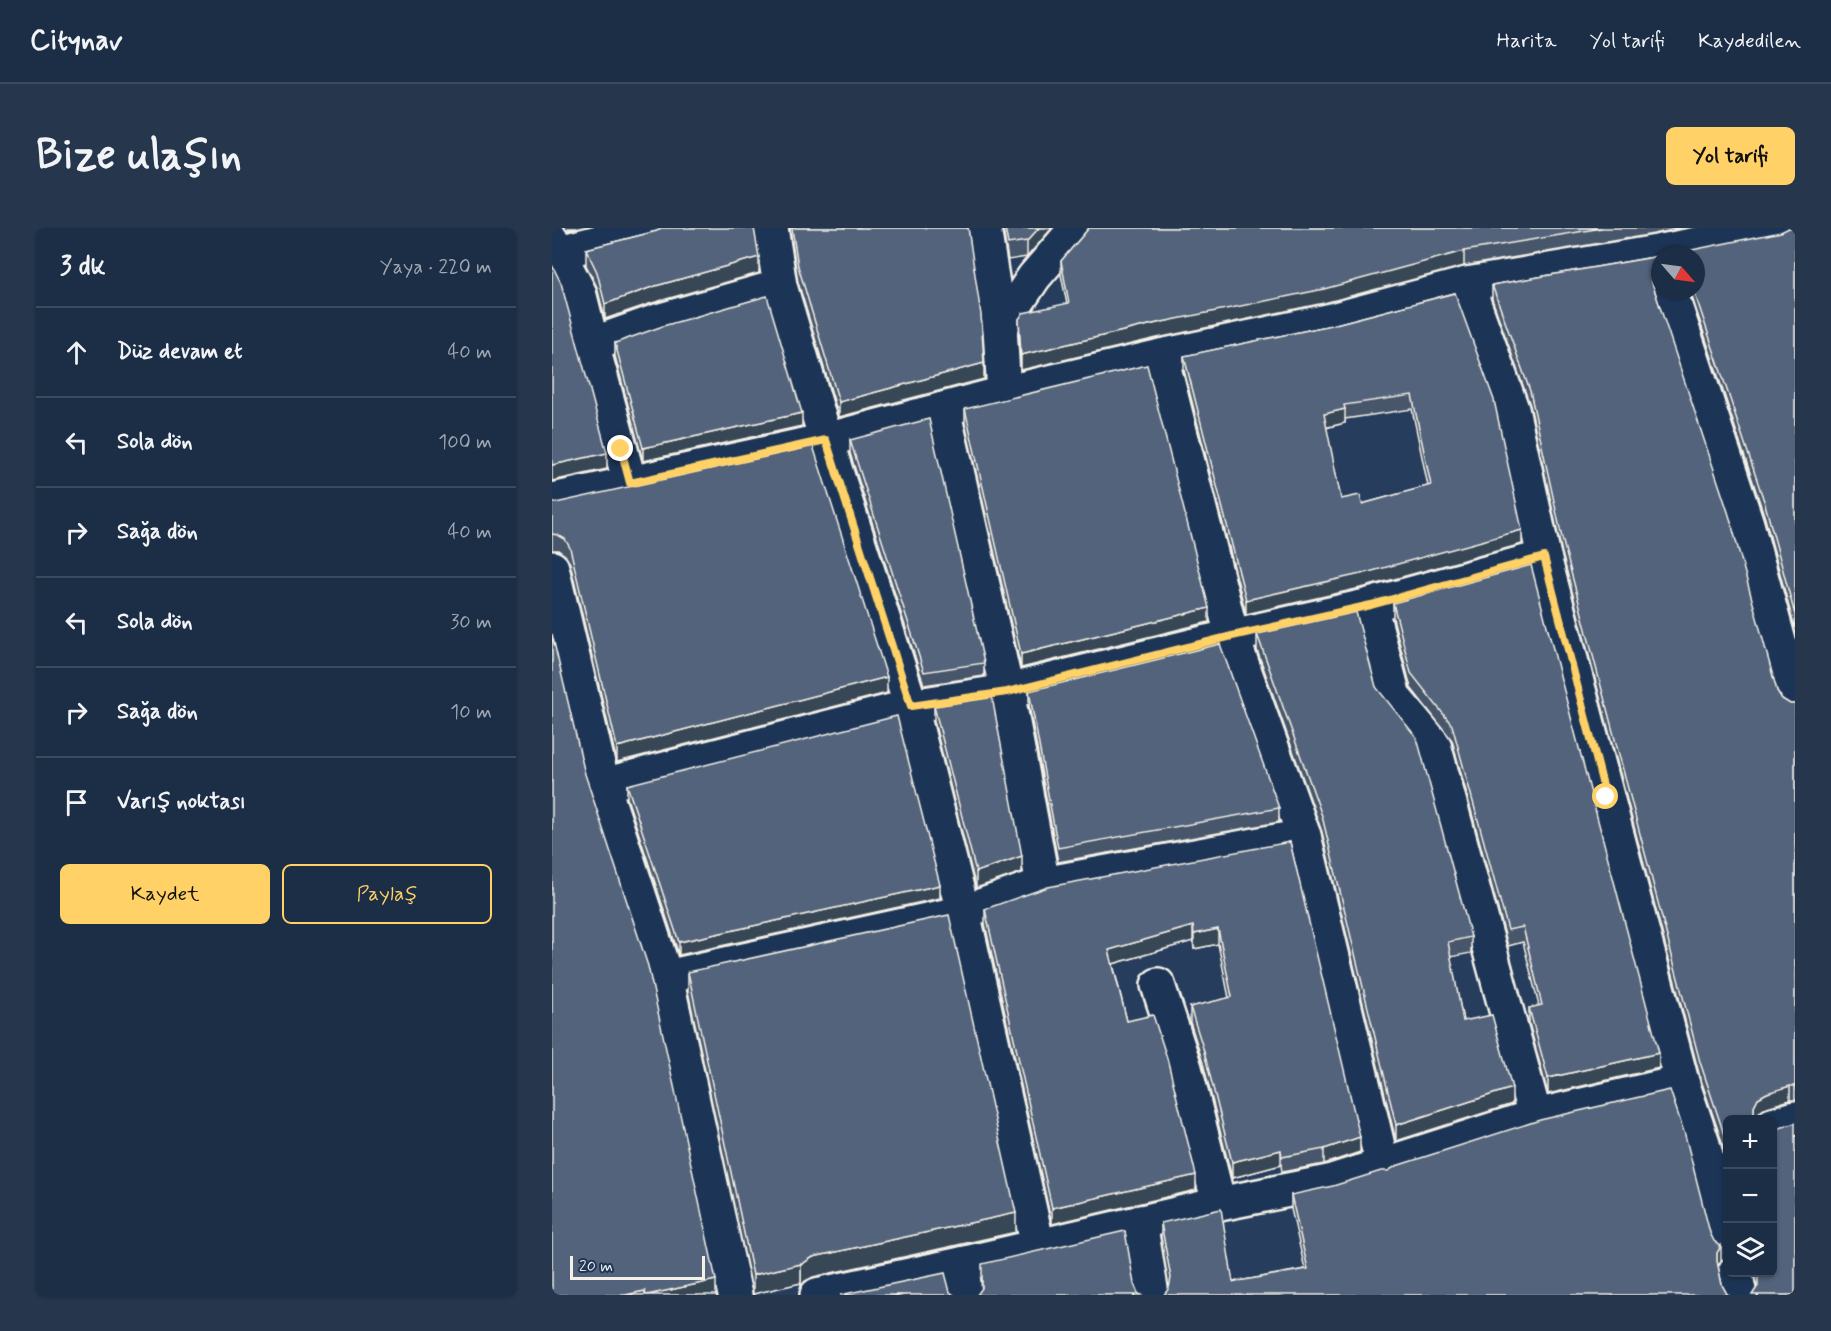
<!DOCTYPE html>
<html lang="tr">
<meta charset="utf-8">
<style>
:root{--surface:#1c2e46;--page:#25364d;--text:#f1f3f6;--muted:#a0a8b3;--line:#3a4a5f;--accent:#ffd166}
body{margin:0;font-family:Mynerve,sans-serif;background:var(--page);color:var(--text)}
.controls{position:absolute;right:18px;bottom:18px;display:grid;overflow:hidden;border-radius:9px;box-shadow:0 2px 4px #0004}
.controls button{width:54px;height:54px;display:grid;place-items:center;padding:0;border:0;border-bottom:2px solid var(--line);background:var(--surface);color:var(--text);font:30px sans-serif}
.compass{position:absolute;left:1099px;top:18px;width:54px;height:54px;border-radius:50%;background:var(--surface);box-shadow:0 2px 4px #0004;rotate:118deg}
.scale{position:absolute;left:18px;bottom:15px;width:135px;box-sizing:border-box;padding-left:6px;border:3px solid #f4f1e8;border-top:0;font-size:16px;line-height:21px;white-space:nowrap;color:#f4f1e8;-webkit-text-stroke:4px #1d3557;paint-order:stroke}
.stop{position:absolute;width:18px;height:18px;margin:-14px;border:4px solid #ffd166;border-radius:50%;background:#fff}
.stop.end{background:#ffd166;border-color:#fff;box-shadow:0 2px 6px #0008}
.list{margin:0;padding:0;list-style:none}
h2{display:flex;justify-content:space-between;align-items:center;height:78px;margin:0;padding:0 24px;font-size:26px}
h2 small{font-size:20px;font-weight:400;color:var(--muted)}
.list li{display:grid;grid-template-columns:39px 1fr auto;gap:18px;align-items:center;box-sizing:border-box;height:90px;padding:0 24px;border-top:2px solid var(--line)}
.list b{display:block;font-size:22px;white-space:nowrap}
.list em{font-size:20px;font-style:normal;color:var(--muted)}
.actions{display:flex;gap:12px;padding:18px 24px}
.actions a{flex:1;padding:14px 0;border:2px solid var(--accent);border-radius:9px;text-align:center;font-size:21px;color:var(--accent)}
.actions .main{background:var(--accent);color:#111}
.icon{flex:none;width:33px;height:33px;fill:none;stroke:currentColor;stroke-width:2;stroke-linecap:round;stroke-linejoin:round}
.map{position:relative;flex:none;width:1243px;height:1067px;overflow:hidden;border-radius:9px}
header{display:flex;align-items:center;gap:36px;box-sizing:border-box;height:84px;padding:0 30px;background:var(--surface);border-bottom:2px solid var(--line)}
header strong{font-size:28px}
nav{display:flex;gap:33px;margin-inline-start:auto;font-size:21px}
.intro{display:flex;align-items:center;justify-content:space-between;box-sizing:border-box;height:144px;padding:0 36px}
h1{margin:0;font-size:42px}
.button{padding:15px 27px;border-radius:9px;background:var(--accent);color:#111;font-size:21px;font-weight:700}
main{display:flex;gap:36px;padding:0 36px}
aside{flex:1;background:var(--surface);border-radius:9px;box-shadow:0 2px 4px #0004}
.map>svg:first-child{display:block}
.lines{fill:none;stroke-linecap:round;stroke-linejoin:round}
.street-casing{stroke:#f4f1e8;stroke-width:38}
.street{stroke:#1d3557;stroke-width:33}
.wall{fill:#47566a;stroke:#f4f1e8;stroke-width:1.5;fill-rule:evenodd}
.shaded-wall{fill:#394656;stroke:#f4f1e8;stroke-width:1.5}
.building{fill:#52647b;stroke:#f4f1e8;stroke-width:1.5;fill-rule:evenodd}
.route{stroke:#ffd166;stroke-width:8}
</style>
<header>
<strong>Citynav</strong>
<nav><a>Harita</a><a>Yol tarifi</a><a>Kaydedilen</a></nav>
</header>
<div class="intro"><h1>Bize ulaşın</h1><a class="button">Yol tarifi</a></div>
<main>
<aside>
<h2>3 dk<small>Yaya · 220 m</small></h2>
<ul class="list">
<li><svg class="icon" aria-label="ahead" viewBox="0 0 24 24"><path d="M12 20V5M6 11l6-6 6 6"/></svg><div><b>Düz devam et</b></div><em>40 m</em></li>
<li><svg class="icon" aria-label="left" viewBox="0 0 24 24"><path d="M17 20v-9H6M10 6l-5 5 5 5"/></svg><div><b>Sola dön</b></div><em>100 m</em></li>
<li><svg class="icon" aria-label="right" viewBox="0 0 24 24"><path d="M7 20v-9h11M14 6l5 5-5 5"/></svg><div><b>Sağa dön</b></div><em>40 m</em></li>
<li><svg class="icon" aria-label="left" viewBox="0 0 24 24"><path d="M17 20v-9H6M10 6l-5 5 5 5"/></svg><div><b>Sola dön</b></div><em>30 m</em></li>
<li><svg class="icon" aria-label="right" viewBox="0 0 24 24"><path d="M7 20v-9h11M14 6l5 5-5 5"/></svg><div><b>Sağa dön</b></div><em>10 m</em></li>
<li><svg class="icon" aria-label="arrive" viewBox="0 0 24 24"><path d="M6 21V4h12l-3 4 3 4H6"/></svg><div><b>Varış noktası</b></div></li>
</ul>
<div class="actions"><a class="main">Kaydet</a><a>Paylaş</a></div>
</aside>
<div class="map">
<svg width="1243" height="1067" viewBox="0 0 1243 1067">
<rect width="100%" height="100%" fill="#263d5d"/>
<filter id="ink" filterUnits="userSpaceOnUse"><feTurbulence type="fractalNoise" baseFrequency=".0167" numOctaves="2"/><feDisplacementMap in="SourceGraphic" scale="12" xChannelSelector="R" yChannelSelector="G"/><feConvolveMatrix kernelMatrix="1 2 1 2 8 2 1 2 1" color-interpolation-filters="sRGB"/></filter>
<g filter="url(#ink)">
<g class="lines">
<defs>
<g id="street">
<polyline points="219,0 228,58 274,212 359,478 411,684 486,1018"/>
<polyline points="432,0 448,100 452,165"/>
<polyline points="0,12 27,64 40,116 78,255"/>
<polyline points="0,26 100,0"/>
<polyline points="915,56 960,181 992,329 1130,854 1151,916 1176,1015"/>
<polyline points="1118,63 1195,296 1243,472"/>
<polyline points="448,100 482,49 524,0"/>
<polyline points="40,116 105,93 228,58"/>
<polyline points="609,128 680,408 752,608 831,939"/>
<polyline points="391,181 455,463 491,656"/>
<polyline points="0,272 274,212 452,165 609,128 776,93 915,56 1105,24 1225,0"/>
<polyline points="0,340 51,557 114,749 183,1067"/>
<polyline points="818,377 842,469 882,517 983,888"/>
<polyline points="51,557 359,478 455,463 680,408 818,377 992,329"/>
<polyline points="114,749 411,684 491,656 752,608"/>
<polyline points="606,757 633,840 667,976"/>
<polyline points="1220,897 1243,890"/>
<polyline points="588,994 600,1067"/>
<polyline points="410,1036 413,1067"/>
<polyline points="1183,1044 1188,1067"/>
<polyline points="265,1067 410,1036 667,976 777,954 983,888 1130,854"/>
</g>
</defs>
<use href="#street" class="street-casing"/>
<use href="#street" class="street"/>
</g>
<g class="wall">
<polygon points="238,0 416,0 432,151 287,189 246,54"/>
<polygon points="451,0 500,0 475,29 456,32"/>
<polygon points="537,0 1129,0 1102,6 912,38 772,75 605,110 469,142 467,91 515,76 509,47 509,33"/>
<polygon points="1243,0 1243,401 1213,290 1138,63 1144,63 1229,4"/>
<polygon points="105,3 207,45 100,75 53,91 45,59 34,37 34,21"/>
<polygon points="1108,28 1108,48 1104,51 1101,57 1225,463 1230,471 1238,476 1243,476 1243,872 1238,872 1215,879 1206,885 1176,891 1176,936 1169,911 1148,849 1010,325 978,177 940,71 940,57"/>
<path d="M903,65L970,316L813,359L694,386L632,142V128L780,97ZM860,181L876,258L810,276L789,271L774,200L793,195V191Z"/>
<polygon points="63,115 250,198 91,233 63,128"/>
<polygon points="413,181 657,394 469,440 413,195"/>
<polygon points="298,212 432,435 432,448 372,457 298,225"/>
<polygon points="0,275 335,465 65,534 18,335 13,327 6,322 0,322"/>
<polygon points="841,375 1107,840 996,866 977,795 977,780 987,778 971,714 956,718 900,512 859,460 841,390"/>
<polygon points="705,406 824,459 919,709 919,725 898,729 911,793 960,876 844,913 770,604 705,422"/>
<polygon points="477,463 727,580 727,594 506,634 477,477"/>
<polygon points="382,478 470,644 424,660 382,493"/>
<polygon points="75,557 388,670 127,727 75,570"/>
<polygon points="738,614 808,924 772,936 730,944 729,937 680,950 651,835 638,794 638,779 677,770 666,716 642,721 641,713 561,736 575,793 644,962 500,996 433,696 433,681"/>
<polygon points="136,744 464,1004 261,1049 253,1053 249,1058 249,1055 201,1066 136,763"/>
<polygon points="739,967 1158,1005 1169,1032 1166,1038 1170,1057 1175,1066 617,1060 609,1009 609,995 681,1054 753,1041 739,981"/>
<polygon points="1202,1044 1221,1044 1243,1067 1201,1066 1205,1059"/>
</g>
<g class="shaded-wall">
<polygon points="16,0 25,0 16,2"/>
<polygon points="487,0 500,0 475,29 475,13"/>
<polygon points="912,23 912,38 772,75 605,110 469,142 469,127"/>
<polygon points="207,29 207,45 100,75 53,91 53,76 100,59"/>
<polygon points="1108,34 1108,48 1104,51 1100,60 1100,46 1104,37"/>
<polygon points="432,135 432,151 287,189 287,174"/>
<polygon points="793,181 793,195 772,200 772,186"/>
<polygon points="250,185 250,198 91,233 91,220"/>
<polygon points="55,225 55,241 0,253 0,237"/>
<polygon points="970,302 970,316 813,359 694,386 694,372"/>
<polygon points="657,380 657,394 469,440 469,426"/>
<polygon points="335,449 335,465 65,534 65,519"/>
<polygon points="470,628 470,644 424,660 424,644"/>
<polygon points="388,657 388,670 127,727 127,714"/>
<polygon points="641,698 641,713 557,737 557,722"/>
<polygon points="666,701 666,716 642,721 642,706"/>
<polygon points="1107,825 1107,840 996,866 996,850"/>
<polygon points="1238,858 1238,872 1215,879 1206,885 1202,891 1202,878 1206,870 1215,865"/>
<polygon points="960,860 960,876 844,913 844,897"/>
<polygon points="808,909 808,924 772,936 772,921"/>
<polygon points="729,922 729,937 680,950 680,934"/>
<polygon points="644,947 644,962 500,996 500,980"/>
<polygon points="464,985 464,1004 261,1049 253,1053 249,1058 249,1038 253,1034 261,1029"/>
<polygon points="1169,1018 1169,1032 1165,1039 1165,1025"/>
<polygon points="249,1036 249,1055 201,1066 201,1047"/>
<polygon points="164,1052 164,1067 95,1067"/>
<polygon points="93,1063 93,1067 73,1067"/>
</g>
<g class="building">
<polygon points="109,0 202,0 207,29 100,59 53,76 45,44 34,21 105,3"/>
<polygon points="240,0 416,0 429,87 432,135 287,174 246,38"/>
<polygon points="453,0 487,0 475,13 456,16"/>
<polygon points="537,0 1050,0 912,23 772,61 605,95 469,127 467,91 471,85 517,75 509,33"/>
<polygon points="1237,0 1243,0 1243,387 1213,276 1142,63 1144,63 1144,27 1115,27 1229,4"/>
<polygon points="1108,28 1108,34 1104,37 1100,46 1100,55 1177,287 1225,463 1230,471 1238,476 1243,476 1243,858 1238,858 1215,865 1206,870 1202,878 1202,888 1204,891 1176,891 1176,922 1169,897 1148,834 1010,310 978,163 940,57"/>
<polygon points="0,37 9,55 55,225 0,237"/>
<path d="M903,65L942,172L970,302L813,345L694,372L632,128L780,97ZM860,167L879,257L810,276L808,267L789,271L772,186L793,181L792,177Z"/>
<polygon points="215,68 250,185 91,220 63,115 111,98"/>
<polygon points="595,137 657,380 469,426 413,181"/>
<polygon points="377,191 432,435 372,444 298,212"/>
<polygon points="261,218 335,449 65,519 18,320 13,311 6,307 0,306 0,275 4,275"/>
<polygon points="979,337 1107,825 996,850 977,780 990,777 971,699 956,702 900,497 859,445 841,375"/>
<polygon points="804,384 824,459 865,510 919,709 896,714 911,793 940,787 960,860 844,897 770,588 705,406"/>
<polygon points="0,406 33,546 96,738 164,1052 95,1067 94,1067 93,1063 73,1067 0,1067"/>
<polygon points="668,416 727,580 506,620 477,463"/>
<polygon points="440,469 470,628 424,644 382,478"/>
<polygon points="345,488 388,657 127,714 75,557"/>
<polygon points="738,614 808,909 772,921 730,929 729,922 680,934 651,820 638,779 680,769 666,701 642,706 641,698 557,722 575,793 601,787 615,830 644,947 500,980 433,681 496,659"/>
<polygon points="397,687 464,985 261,1029 253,1034 249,1038 249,1036 201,1047 136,744"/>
<polygon points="1118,862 1133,907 1158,1005 1162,1013 1169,1018 1165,1025 1165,1033 1170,1057 1175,1066 1177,1067 612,1067 617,1060 619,1050 609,995 669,981 681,1054 756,1041 739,967 781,958 829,943 836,943 844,938 988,892"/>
<polygon points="1243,895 1243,1067 1200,1067 1206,1058 1206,1049 1205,1044 1221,1044 1221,901 1225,901"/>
<polygon points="573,1003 582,1056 586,1065 589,1067 425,1067 430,1060 430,1036"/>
<polygon points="393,1045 398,1064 402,1067 288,1067"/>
</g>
</g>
<g class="lines" filter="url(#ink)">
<polyline class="route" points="69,221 78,255 274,212 359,478 455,464 680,408 819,377 992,329 1054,569"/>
</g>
</svg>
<div class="controls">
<button>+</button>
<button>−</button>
<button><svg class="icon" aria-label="layers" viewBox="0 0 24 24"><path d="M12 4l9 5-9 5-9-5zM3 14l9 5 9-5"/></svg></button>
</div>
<svg class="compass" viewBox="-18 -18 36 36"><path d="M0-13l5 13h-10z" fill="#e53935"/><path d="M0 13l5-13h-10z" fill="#a0a8b3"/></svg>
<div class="scale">20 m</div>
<div class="stop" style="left:1054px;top:569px"></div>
<div class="stop end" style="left:69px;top:221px"></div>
</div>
</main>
